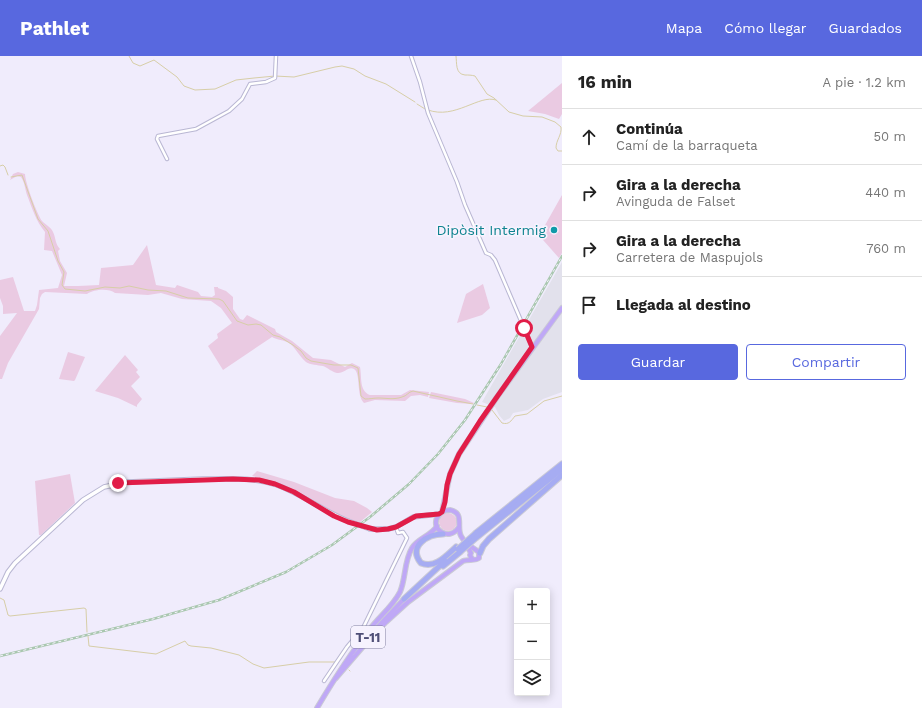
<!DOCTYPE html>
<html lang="es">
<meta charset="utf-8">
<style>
:root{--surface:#fff;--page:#f6f6f6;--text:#222;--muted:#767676;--line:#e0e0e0;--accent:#5868df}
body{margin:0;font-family:"Work Sans",sans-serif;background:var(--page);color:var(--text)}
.controls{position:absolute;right:12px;bottom:12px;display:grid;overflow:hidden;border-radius:4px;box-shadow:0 2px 10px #0003}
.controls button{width:36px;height:36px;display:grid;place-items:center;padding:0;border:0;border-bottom:1px solid var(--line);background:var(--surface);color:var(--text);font:20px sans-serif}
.stop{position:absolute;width:12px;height:12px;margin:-9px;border:3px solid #e11d48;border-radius:50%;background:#fff}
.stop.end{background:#e11d48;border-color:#fff;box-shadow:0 1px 4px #0008}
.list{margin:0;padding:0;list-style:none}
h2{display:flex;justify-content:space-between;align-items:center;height:52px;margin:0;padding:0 16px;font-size:17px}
h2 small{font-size:13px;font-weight:400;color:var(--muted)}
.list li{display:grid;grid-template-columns:26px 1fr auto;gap:12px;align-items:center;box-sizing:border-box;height:56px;padding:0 16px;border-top:1px solid var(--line)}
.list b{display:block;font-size:15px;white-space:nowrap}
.list p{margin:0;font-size:13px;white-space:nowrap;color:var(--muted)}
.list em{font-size:13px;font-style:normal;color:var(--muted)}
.actions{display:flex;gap:8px;padding:12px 16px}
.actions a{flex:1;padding:9px 0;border:1px solid var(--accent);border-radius:4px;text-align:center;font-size:14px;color:var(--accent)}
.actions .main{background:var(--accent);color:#fff}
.icon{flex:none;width:22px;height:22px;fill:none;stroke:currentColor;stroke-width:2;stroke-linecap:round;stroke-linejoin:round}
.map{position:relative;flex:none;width:562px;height:652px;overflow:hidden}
header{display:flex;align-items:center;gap:24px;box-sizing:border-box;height:56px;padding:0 20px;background:var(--accent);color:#fff}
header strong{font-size:19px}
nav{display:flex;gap:22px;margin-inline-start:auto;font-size:14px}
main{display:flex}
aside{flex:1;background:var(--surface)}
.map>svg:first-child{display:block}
.industrial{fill:#e2e1ec}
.green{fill:#eacae2}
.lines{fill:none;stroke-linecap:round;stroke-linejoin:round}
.stream{stroke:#d7cea7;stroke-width:1}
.minor-casing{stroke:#b9b7d3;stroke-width:4.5}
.tertiary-casing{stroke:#b9b7d3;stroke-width:5.5}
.primary-casing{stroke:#cacad6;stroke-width:6}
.motorway-casing{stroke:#cacad6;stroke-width:7}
.minor{stroke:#fff;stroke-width:2.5}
.tertiary{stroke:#fff;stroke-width:3.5}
.primary{stroke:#bfa8f6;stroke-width:4}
.motorway{stroke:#a6acf2;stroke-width:5}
.rail-casing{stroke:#a9c7af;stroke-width:2.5}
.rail{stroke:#f6f2fe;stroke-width:1;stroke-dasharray:3;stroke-linecap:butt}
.tertiary-bridge-casing{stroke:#b9b7d3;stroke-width:5.5;stroke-linecap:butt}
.motorway-bridge-casing{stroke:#cacad6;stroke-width:7;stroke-linecap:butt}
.tertiary-bridge{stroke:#fff;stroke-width:3.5}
.motorway-bridge{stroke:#a6acf2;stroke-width:5}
.route{stroke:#e11d48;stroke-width:5}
.culture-dot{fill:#0f9aa8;stroke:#f6f2fe;stroke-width:1.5}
.labels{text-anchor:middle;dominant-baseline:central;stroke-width:3.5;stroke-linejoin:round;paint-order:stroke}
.shield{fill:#f6f2fe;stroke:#8180a0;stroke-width:1}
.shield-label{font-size:13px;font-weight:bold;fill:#4f4f77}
.culture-label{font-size:14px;fill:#0d838f;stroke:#f6f2fe;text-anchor:end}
</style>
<header>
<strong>Pathlet</strong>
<nav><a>Mapa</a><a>Cómo llegar</a><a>Guardados</a></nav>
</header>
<main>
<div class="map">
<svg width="562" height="652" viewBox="0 0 562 652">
<rect width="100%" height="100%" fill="#f0ecfc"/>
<polygon class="industrial" points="562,206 562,336 543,343 528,354 513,357 510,362 504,365 499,359 495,351 482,346"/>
<g class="green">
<polygon points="562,27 562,58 559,63 545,58 528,55"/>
<path d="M18,116L25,118C25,126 37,158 42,165C46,169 51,171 53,176C56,182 55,188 60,193L58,195L60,205L67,217L64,230H78L99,229L101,212L133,209L147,189L156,229L175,232L177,229L198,236L201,240L212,241L215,239L214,231H218V232L226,235L233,241V253L240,263L243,264L247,259L275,273L276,276L292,285L313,302L331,304L345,311L352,307L360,311C362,321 359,335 370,339H401L410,334L429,336L428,341L420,339L411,340L405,345L375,344L364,347C356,339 361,317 354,313C348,310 344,318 337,317C332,316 328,312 323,310C318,309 310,309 306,306C299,300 296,292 289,287C284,284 277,284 272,281L223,314L208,290L218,282L217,278L232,267L221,252L211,245L182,243L161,237L148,239L115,237C109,232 94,233 87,238L45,236L42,238L40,242L39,253L8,307L2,323H0V280L17,257L3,258V250L0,242V224L13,221L24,255H35L37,249L39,234L58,232L62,219L52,195L44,194L45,176C36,165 32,152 27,139C25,133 25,127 21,121L17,120L10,124L13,118Z"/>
<polygon points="562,139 562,197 559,202 536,176 537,175 540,178"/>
<polygon points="483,228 490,252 482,259 457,267 466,238"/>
<polygon points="68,296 85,301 75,324 74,325 59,323"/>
<polygon points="125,299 138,314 136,316 140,321 131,330 142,343 137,349 137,351 118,342 95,335"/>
<polygon points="431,336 465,343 474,347 473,348 457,347 429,342"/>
<path d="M257,415L294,426L335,442L354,445L367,452L372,456L359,467C335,459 316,444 293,433C280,427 266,424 252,420Z"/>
<polygon points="70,418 75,447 41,479 39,479 35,425"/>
<circle cx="448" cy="466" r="9"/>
</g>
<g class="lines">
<g class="stream">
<polyline points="129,0 133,7 140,10 154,4 177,21 184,30 195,34 215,33 236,24 254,22 275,20 294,21 335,11 342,10 354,13 365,20 386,28 415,46"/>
<path d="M456,0C457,7 455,18 465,19C469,19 471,19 475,20L487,38L494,42L509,56L523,60L542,61L555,66L561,71C562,79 556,84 556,92L558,95H562"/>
<polyline points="417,48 425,53"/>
<path d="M428,54C455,64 479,38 496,44"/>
<polyline points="0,110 3,109 5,111 8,119"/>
<path d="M11,121L22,119L38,163L48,175L58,205L64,216L62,229L65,233L85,235L105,231L120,232L129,230L148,234L166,235L188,242L219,243L223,245L237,265L248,269L256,268L261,269L273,279L280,281L293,289L301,295L306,302L311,305L334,309H351L358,312L361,340L365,343C370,343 374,342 378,342C386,342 394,344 402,341C407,340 408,336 413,335L457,345L473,348"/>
<polyline points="477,349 487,351"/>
<path d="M492,354L502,367C509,369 511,365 515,360L527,358L544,345L562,340"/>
<polyline points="0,542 4,544 8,559 10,560 84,552 86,553 87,576"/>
<polyline points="88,580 89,590 156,598 185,585 188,589 191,590 211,592 239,599 253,608 264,612 309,606 335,606"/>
<polyline points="349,614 350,615"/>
</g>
<defs>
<g id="minor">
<polyline points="411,0 420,26 428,57 457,126 465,149 486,197 491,199 495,204 522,267"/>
<polyline points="167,103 157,83 158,80 196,73 229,55 242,43 250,28 266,26 275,22 276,0"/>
<polyline points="524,272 532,291"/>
<polyline points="324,625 347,591 363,572 407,482 403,476 398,477 396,471"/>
</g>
<g id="tertiary">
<polyline points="370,473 388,473 396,471 413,461 439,458"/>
<path d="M0,533L8,516L15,507L83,444L104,431L127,426C152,425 178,424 203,423C228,423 253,421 277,429C302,438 323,455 348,465"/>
</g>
<g id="primary">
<polyline points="442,456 450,418 459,398 497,341 562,252"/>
<polyline points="467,490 471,497 470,499 472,503"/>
<polyline points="372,577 404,543"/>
<path d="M336,622L373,579L386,566L408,546L463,505C468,503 476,505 479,502V496C473,492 465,488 461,480C456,471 465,457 450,454C446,454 441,456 439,459C428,472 449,487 459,471"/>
<path d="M317,652C333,625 350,598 370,573C379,561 393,550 400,536C406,522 404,505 412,492C418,482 431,480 437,470"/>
</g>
<g id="motorway">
<polyline points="476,477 562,408"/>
<path d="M443,478C428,478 407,490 421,507C435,513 446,500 456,491"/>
<polyline points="477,481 562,413"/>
<polyline points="480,497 483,490 489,483 562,419"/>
<polyline points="443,510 460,496"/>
<polyline points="404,543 445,505"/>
</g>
</defs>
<use href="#minor" class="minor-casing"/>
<use href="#tertiary" class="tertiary-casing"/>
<use href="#primary" class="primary-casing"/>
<use href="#motorway" class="motorway-casing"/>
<use href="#minor" class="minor"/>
<use href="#tertiary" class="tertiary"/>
<use href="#primary" class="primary"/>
<use href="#motorway" class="motorway"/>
<defs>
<polyline id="rail" points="0,600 153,563 219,544 286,516 332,489 370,461 409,428 438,398 465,364 501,308 562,200"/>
</defs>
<use href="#rail" class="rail-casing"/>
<use href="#rail" class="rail"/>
<defs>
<polyline id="tertiary-bridge" points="348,465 370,473"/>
<g id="motorway-bridge">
<polyline points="458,493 476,477"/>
<polyline points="460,496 477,481"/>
</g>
</defs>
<use href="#tertiary-bridge" class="tertiary-bridge-casing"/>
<use href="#motorway-bridge" class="motorway-bridge-casing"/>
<use href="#tertiary-bridge" class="tertiary-bridge"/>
<use href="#motorway-bridge" class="motorway-bridge"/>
</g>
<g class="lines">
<polyline class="route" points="118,427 233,423 259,424 275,428 294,436 334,460 348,466 377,474 388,473 396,471 416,460 439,458 442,456 445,446 447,429 450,418 459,398 480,365 532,291 524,272"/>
</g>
<circle class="culture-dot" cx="554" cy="174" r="4"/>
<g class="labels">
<rect class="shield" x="351" y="570" width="34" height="22" rx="3"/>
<g class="shield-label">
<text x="368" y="581">T-11</text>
</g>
<g class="culture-label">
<text x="546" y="174">Dipòsit Intermig</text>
</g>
</g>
</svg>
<div class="controls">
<button>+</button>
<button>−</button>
<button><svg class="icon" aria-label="layers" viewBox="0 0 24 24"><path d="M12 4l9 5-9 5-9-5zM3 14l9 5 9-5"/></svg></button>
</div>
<div class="stop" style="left:524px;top:272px"></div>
<div class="stop end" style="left:118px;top:427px"></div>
</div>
<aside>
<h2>16 min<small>A pie · 1.2 km</small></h2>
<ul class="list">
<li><svg class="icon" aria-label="ahead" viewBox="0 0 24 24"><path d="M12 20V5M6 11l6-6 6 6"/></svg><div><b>Continúa</b><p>Camí de la barraqueta</p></div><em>50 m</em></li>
<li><svg class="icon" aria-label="right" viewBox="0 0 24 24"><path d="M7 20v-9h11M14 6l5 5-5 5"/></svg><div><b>Gira a la derecha</b><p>Avinguda de Falset</p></div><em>440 m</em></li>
<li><svg class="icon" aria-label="right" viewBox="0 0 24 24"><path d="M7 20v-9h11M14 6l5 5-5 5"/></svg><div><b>Gira a la derecha</b><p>Carretera de Maspujols</p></div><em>760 m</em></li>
<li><svg class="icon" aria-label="arrive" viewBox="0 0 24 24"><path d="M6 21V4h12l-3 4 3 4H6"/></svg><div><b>Llegada al destino</b></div></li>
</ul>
<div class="actions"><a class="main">Guardar</a><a>Compartir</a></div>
</aside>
</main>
